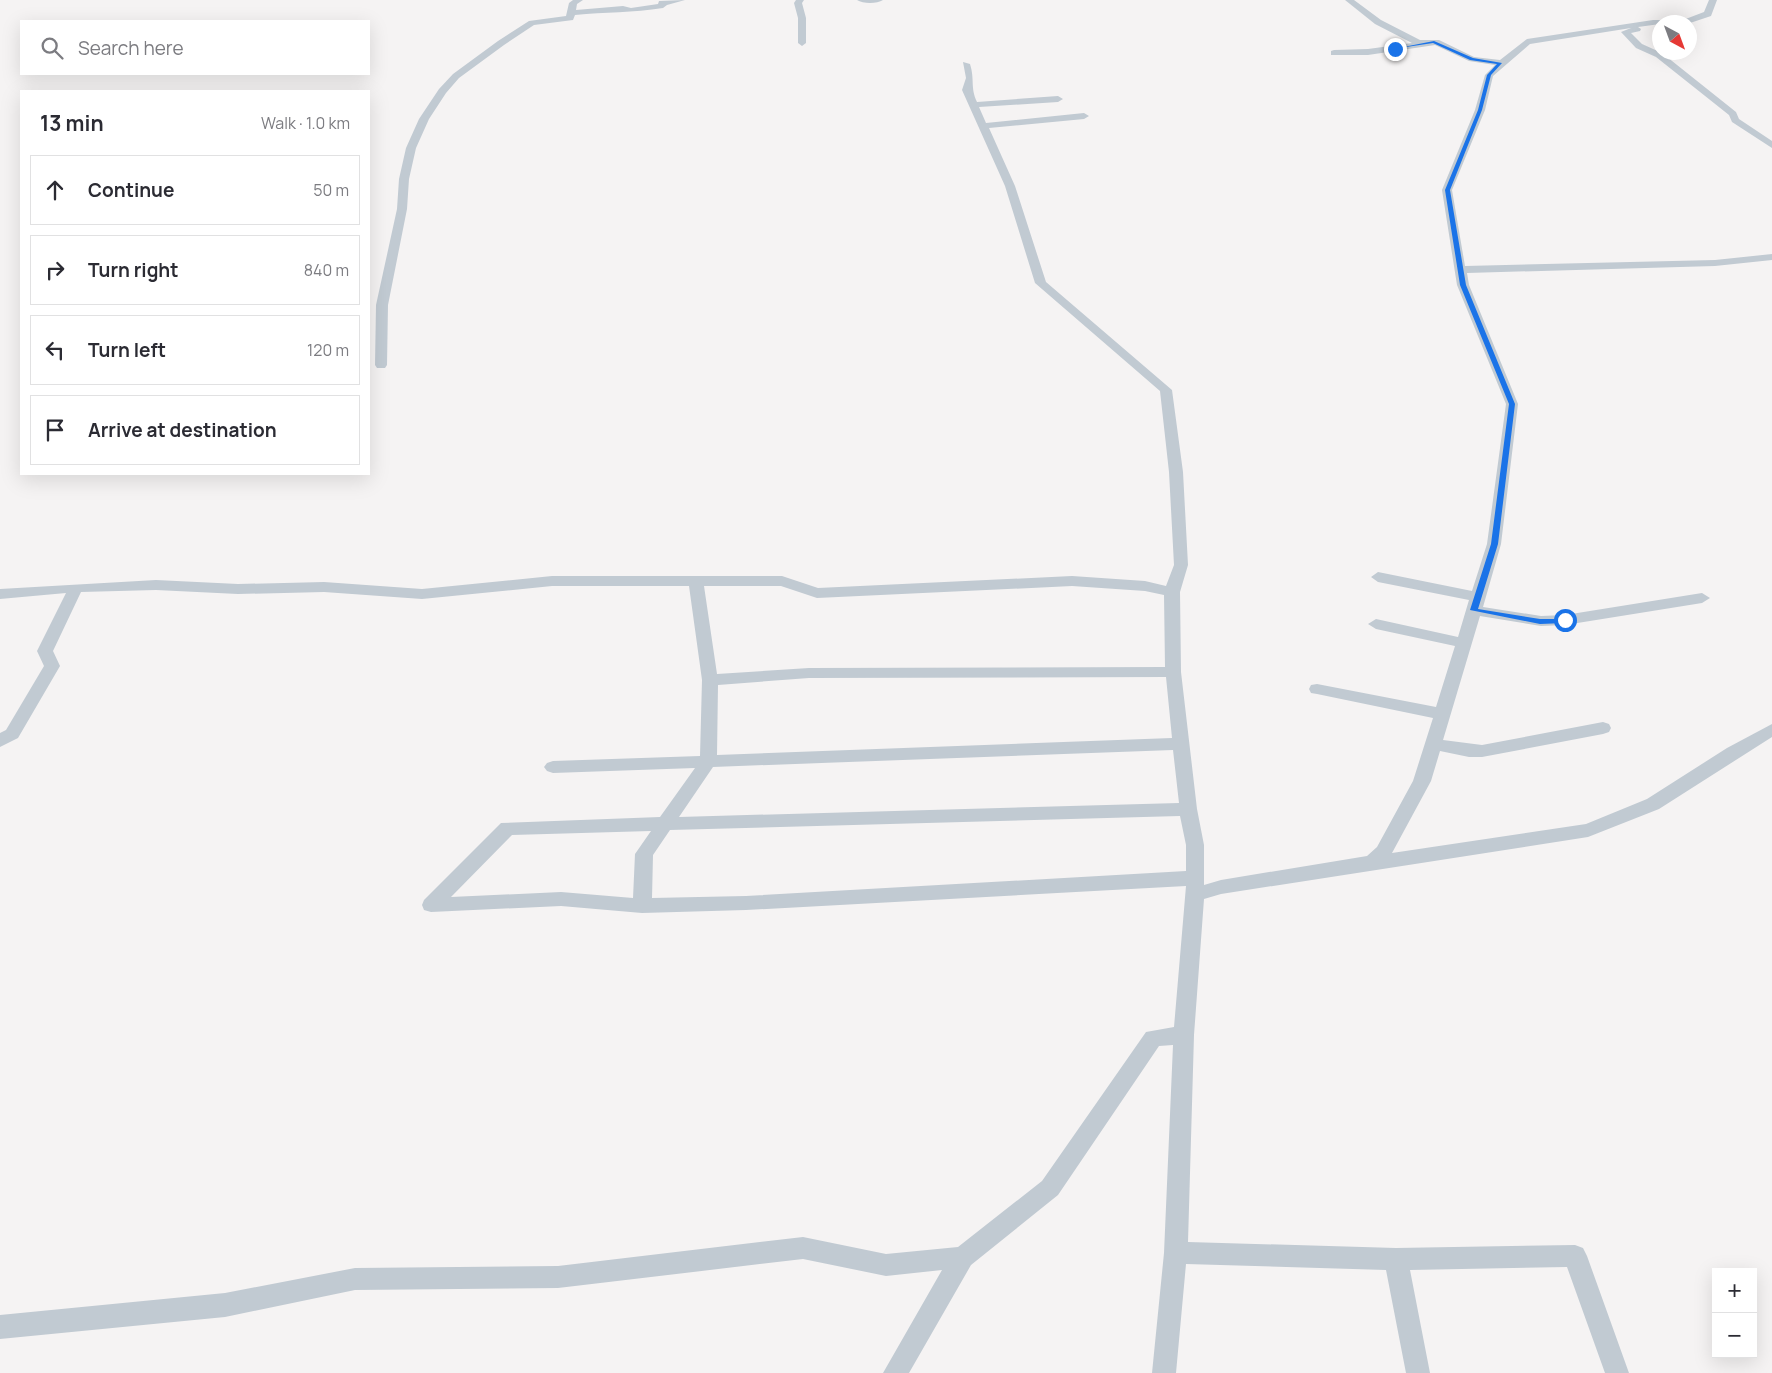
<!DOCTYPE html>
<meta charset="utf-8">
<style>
:root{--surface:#fff;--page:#f2f2f3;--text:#2b2b33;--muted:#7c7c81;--line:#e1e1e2}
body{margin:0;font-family:Manrope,sans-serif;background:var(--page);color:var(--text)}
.controls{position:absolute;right:15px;bottom:15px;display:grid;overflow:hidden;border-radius:0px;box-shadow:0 5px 20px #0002}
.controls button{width:45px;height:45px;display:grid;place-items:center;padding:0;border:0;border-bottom:1px solid var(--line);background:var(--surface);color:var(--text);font:25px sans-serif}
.compass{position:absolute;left:1652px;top:15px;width:45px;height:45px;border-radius:50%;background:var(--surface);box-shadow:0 5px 20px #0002;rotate:139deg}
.stop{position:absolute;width:15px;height:15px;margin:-11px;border:4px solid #1a73e8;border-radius:50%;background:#fff}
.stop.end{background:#1a73e8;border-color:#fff;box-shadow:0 1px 5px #0008}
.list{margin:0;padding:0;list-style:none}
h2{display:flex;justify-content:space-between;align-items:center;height:65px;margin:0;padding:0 20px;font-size:21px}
h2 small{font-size:16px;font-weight:400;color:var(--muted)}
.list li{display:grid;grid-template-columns:32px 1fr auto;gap:15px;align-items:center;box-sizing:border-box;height:70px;margin:0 10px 10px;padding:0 10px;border:1px solid var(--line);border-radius:0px}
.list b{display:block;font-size:19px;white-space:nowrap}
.list em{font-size:16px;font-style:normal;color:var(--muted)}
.icon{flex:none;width:28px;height:28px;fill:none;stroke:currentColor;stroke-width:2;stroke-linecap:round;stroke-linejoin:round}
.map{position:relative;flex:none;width:1772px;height:1373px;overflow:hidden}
.search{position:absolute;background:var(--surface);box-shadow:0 5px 20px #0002;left:20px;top:20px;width:350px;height:55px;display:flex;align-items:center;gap:12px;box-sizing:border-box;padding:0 18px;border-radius:0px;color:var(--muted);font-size:19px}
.panel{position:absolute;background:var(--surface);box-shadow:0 5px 20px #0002;left:20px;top:90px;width:350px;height:385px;border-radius:0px}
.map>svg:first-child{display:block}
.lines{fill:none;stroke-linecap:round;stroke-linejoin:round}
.minor{fill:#c1cad2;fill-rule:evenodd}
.route{fill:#1a73e8}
</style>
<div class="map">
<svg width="1772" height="1373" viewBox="0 0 1772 1373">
<rect width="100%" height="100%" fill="#f5f3f3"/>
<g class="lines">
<g class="minor">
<path d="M573,0H583L577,4L576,10L623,6L631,8L658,4L659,1L685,0L667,5L663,8C633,13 605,12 575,15L573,20L534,25L504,45L459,78L446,93L429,119L416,148L409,179L407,209L388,305L387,365L385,368H377L375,365L376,305L397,209L399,179L406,148L419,119L439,89L453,74L498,41L529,21L566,16L569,3Z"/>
<polygon points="796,0 804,0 802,3 806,18 806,43 802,46 798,43 798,18 794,3"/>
<path d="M857,0H883C877,4 863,4 857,0Z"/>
<path d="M1345,0H1354L1381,20L1420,40H1439L1474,57L1500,60L1527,39L1653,20H1683L1704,12L1709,0H1717L1711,16L1690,23L1660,22V24L1638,27L1641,29L1640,31L1631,33L1642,44L1662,53L1736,112L1739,119L1772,141V148L1732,122L1729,115L1656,57L1636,48L1621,32L1631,28L1530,44L1493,76L1485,110L1452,190L1465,266L1715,260L1772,254V260L1715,266L1467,273L1469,285L1518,404L1501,544L1483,607L1541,616L1565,615L1702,593L1710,598L1702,603L1565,625L1541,626L1480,616L1443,740L1482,745L1603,722L1609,724L1611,728L1609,732L1603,734L1482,757H1469L1440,751L1431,781L1392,853L1586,824L1647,799L1727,748L1772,724V737L1659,809L1588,837L1221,894L1204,899L1194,1035L1188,1242L1396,1248L1575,1245L1583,1248L1587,1256L1629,1373H1605L1567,1267L1410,1270L1430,1373H1406L1386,1270L1186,1264L1176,1373H1152L1164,1253L1173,1045L1159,1046L1058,1195L971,1265L909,1373H883L942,1270L886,1276L803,1259L558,1288L355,1290L225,1317L0,1339V1315L225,1293L355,1268L558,1266L803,1237L886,1254L958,1247L1042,1181L1146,1032L1174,1027L1186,886L746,910L642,913L561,906L431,912L424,910L422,905L424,900L501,823L660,817L695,768L553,773L547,771L544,767L547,763L553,761L700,756L702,680L689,586H552L422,599L324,592L238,594L156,590L81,592L53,651L60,666L18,738L0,747V733L6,730L44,666L37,651L66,593L0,599V589L156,580L238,584L324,582L422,589L552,576H782L818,588L1072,576L1145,581L1166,586L1174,565L1169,472L1160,391L1035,283L1005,186L962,90L966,78L963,62L970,64C975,80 970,87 977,102L1058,96L1063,99L1058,102L979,107L986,123L1084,113L1089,116L1084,119L989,128L1015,186L1046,282L1172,390L1183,472L1188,565L1180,592L1181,672L1197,809L1204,845V885L1221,880L1367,856L1377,847L1413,781L1433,718L1317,694L1311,693L1309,689L1311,685L1317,684L1436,707L1455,646L1376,629L1368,624L1376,619L1458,637L1469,600L1378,582L1371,577L1378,572L1472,591L1487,544L1506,404L1457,285L1442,190L1475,110L1485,75L1495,65L1469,61L1435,45L1368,55H1331V51L1334,50L1368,49L1412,43L1375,24ZM704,586H781L817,598L1072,586L1145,591L1164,595L1165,667L809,668L717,674ZM1166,677L1172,738L717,755L718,685L809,678ZM1173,750L1179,803L679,817L713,767ZM1180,816L1186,845V871L746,896L652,898L653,855L670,830ZM651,831L635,854L633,898L561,892L451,897L512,835Z"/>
</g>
</g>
<polygon class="route" points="1434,41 1473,58 1502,63 1491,75 1482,110 1450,190 1466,285 1515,404 1498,544 1478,609 1540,619 1568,619 1568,622 1565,623 1540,624 1470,610 1491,544 1509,404 1460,285 1445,190 1478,110 1487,75 1497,64 1470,60 1433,43 1393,49"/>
</svg>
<div class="controls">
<button>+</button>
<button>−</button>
</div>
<svg class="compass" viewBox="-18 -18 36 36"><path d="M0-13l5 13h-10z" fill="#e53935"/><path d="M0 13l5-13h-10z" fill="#7c7c81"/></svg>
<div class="stop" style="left:1565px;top:620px"></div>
<div class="stop end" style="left:1395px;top:49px"></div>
<div class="search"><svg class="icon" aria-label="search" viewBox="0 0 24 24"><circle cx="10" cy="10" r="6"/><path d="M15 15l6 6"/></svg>Search here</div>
<section class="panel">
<h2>13 min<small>Walk · 1.0 km</small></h2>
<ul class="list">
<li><svg class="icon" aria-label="ahead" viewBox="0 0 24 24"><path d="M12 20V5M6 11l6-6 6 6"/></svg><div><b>Continue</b></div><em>50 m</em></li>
<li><svg class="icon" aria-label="right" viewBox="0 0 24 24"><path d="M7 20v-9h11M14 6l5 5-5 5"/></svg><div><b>Turn right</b></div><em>840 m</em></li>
<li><svg class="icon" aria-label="left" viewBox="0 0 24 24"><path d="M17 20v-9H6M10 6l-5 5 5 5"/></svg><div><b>Turn left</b></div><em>120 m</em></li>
<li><svg class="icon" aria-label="arrive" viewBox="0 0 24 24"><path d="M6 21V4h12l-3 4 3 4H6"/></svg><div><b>Arrive at destination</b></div></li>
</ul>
</section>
</div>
